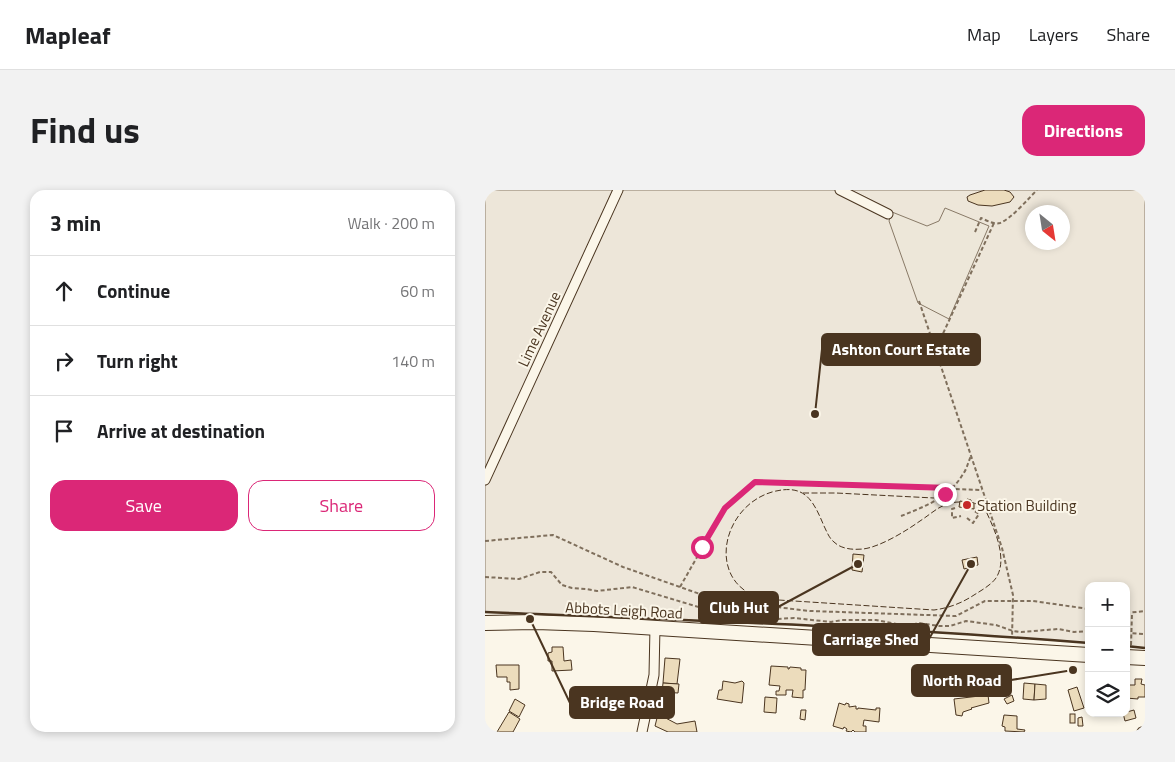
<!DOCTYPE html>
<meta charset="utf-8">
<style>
:root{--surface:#fff;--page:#f2f2f2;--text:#202124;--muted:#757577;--line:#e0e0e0;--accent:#db2777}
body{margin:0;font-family:"Titillium Web",sans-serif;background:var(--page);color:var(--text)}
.controls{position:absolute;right:15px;bottom:15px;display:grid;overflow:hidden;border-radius:10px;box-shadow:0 2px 8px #0003}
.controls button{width:45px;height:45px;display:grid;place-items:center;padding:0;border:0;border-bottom:1px solid var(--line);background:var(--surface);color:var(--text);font:25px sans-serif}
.compass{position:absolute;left:540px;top:15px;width:45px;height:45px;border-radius:50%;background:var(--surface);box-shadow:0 2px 8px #0003;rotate:150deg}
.stop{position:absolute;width:15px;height:15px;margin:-11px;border:4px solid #db2777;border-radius:50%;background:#fff}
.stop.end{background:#db2777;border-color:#fff;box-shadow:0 1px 5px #0008}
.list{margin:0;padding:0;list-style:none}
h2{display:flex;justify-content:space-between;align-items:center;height:65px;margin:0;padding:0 20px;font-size:21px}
h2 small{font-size:16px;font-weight:400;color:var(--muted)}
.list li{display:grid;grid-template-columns:32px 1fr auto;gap:15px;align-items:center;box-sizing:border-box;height:70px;padding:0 20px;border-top:1px solid var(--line)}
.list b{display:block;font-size:19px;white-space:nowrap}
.list em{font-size:16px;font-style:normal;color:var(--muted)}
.actions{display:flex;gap:10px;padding:15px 20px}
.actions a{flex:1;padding:11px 0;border:1px solid var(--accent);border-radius:15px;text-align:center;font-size:18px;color:var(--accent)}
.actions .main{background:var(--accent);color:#fff}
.icon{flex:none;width:28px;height:28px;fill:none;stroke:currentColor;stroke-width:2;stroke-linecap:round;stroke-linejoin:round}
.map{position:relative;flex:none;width:660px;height:542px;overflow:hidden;border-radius:15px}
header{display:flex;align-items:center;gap:30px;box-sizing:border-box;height:70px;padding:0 25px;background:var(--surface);border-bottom:1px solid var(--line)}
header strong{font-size:24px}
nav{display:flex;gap:28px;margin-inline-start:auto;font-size:18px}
.intro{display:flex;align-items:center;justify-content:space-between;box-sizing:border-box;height:120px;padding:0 30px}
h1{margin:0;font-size:35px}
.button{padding:12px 22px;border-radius:15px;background:var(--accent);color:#fff;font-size:18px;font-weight:700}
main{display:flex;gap:30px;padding:0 30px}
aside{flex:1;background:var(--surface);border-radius:15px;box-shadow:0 2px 8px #0003}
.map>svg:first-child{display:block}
.green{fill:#ede6d9;stroke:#887966;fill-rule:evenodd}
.parking{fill:#ede7d9;stroke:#887966}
.building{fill:#ecdcbc;stroke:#4a3520}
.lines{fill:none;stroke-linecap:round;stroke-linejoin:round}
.street-casing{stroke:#4a3520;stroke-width:11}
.primary-casing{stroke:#4a3520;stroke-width:16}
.path{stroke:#7f6f5c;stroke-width:2;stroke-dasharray:4 2.5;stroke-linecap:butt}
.street{stroke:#fbf6e9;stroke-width:9}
.primary{stroke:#fbf6e9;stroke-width:14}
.fence{stroke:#4a3520;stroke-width:1;stroke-dasharray:6 2.5;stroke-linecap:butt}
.wall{stroke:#4a3520;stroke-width:2.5}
.route{stroke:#db2777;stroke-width:6}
.poi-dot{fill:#c62828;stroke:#fbf6e9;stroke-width:2}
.labels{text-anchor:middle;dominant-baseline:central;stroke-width:4;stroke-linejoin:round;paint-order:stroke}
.street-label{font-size:15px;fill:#4a3520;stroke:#fbf6e9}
.poi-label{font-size:15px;fill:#4a3520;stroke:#fbf6e9;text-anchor:start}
.leader{fill:none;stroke:#4a3520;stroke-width:2}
.callout-dot{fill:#4a3520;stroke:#fbf6e9;stroke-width:2}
.callout{fill:#4a3520;stroke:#4a3520;stroke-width:2}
.callout-label{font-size:16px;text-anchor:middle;font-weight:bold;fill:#fff}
</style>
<header>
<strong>Mapleaf</strong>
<nav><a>Map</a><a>Layers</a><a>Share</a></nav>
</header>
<div class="intro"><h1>Find us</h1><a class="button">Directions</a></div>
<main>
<aside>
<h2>3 min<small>Walk · 200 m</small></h2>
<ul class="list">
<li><svg class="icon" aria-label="ahead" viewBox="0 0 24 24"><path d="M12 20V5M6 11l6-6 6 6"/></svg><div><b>Continue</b></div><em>60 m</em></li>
<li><svg class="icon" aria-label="right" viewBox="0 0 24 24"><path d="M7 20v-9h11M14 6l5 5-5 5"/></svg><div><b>Turn right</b></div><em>140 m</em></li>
<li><svg class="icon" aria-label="arrive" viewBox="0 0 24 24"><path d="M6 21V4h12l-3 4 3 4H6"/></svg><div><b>Arrive at destination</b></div></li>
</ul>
<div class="actions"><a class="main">Save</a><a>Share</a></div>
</aside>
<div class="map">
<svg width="660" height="542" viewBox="0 0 660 542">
<rect width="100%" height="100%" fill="#fbf6e9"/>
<path class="green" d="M0,0H660V458L641,456V396H604V453C403,437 201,430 0,422ZM548,22H578V52H548Z"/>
<polygon class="parking" points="460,18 504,36 464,129 433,113 404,31 407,22 442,36 454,31"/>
<g class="building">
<polygon points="500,0 519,0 525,2 529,7 525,12 507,16 493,15 483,11 482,7 485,5"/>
<polygon points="482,309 486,310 486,312 489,313 489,319 474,317 475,311 481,312"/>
<polygon points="368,364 379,365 377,382 367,380"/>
<polygon points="492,367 493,375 479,379 477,370"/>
<polygon points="67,457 78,457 79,471 86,470 87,480 67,481 67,471 63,471 63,463 67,462"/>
<polygon points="180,468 195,469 192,494 178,493"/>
<polygon points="11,475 34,475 34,499 25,500 25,492 22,492 22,487 12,487"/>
<polygon points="286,476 303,477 303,479 304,479 305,477 316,478 316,480 321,480 320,500 318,500 318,508 307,507 308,500 301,500 301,505 291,505 291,501 294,501 295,496 284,495"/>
<polygon points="650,489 657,489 656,494 660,495 660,507 653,507 653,509 641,508 641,495 650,495"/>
<polygon points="238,491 250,493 257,491 259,493 257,513 232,509 234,500 237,500"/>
<polygon points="178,493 194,494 193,503 177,502"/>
<polygon points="539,493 550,494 549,510 538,509"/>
<polygon points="550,494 561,495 561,509 549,510"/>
<polygon points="592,497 599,518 589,521 583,500"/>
<polygon points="503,505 504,513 486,518 487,519 478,522 477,526 471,525 469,509"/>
<polygon points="527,505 529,511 522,514 519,509"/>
<polygon points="280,507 292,508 291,523 279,522"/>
<polygon points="30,509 40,515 34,527 24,521"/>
<polygon points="354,513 360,515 361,513 364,514 364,517 371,516 371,519 373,519 373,518 391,520 391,518 395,518 394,532 379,530 378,536 381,536 381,542 370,542 368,540 366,542 361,541 362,539 359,537 358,539 348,536"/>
<polygon points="316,520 321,520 320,530 315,529"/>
<polygon points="649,520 651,528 640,531 638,523"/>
<polygon points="24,522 35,529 28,542 12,542"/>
<polygon points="173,524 192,534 210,531 212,542 183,542 170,536"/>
<rect x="585" y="524" width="5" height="9"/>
<polygon points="519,525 532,526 532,539 540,540 539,542 520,541 520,537 517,536"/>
<polygon points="597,527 598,536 593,536 593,528"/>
</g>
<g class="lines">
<defs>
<g id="street">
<polyline points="355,0 403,24"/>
<polyline points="0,290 133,0"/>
<polyline points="157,542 169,485 170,437"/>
<polyline points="657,542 660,541"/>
</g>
<g id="primary">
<polyline points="0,433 51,432 109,434 604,465"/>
<polyline points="641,467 660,468"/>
</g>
</defs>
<use href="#street" class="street-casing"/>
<use href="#primary" class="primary-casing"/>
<g class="path">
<path d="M490,42L496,28C501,30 509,35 515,33C526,29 544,8 552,0"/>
<polyline points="434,111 517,358 528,405 527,448"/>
<polyline points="450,161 509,33"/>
<polyline points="470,318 467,319 467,328 476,326"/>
<polyline points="483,319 483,318"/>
<path d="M416,326C439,317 465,307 478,284C482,279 483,272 486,266"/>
<polyline points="482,328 488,333 494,324 488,320"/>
<polyline points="0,351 68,345 138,377 232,410 325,421 471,426 500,411 548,411 604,419"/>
<polyline points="0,387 34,389 55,382 66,382 77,395 87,398 101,399 112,401 147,397 220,419 233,419 262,428 280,427 292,429 309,428 346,432 357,430 391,430 421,436 434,433 454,436 465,436 481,431 511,435 528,441 536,442 573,439 589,442 604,441"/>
<polyline points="195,397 240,318 270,292 497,300"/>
<polyline points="641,423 660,421"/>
<polyline points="641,443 660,444"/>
<polyline points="646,455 647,423"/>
</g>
<use href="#street" class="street"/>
<use href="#primary" class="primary"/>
<g class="fence">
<polyline points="318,303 351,303 449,308"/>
<path d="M475,312C457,312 449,322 435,331C421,341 395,357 378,359C368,360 356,359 349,352C344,348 342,342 339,336C328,310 320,293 287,302C236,317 220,393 278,409L449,420C464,418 477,413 489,405C497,400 506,395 511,388C524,368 508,336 499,317L489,313"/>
</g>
<g class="wall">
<path d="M0,422C201,430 403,437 604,453"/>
<polyline points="641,456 660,458"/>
</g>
</g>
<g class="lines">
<polyline class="route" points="217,357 240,318 270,292 466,298 460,304"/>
</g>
<circle class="poi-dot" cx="482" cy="315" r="5"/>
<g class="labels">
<g class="street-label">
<text transform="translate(54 139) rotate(-65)">Lime Avenue</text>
<text transform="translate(139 420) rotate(3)">Abbots Leigh Road</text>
</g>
<g class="poi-label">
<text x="492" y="315">Station Building</text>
</g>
</g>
<path class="leader" d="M330 224L337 159M373 374L293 417M486 374L444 449M588 480L526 490M45 429L85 513"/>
<g class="callout-dot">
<circle cx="330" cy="224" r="5"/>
<circle cx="373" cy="374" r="5"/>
<circle cx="486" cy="374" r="5"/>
<circle cx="588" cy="480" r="5"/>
<circle cx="45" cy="429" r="5"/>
</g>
<g class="callout">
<rect x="337" y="144" width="158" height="31" rx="5"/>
<rect x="214" y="402" width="79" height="31" rx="5"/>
<rect x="328" y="434" width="116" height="31" rx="5"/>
<rect x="427" y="475" width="99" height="31" rx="5"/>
<rect x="85" y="497" width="104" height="31" rx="5"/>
</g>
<g class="callout-label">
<text x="416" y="165">Ashton Court Estate</text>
<text x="254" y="423">Club Hut</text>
<text x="386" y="455">Carriage Shed</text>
<text x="477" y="496">North Road</text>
<text x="137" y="518">Bridge Road</text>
</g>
</svg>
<div class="controls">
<button>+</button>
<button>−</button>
<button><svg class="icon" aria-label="layers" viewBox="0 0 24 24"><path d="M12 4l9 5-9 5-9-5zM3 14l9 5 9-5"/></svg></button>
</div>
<svg class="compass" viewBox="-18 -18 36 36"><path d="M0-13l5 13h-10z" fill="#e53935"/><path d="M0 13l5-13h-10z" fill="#757577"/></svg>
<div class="stop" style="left:217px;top:357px"></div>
<div class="stop end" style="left:460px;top:304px"></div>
</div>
</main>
